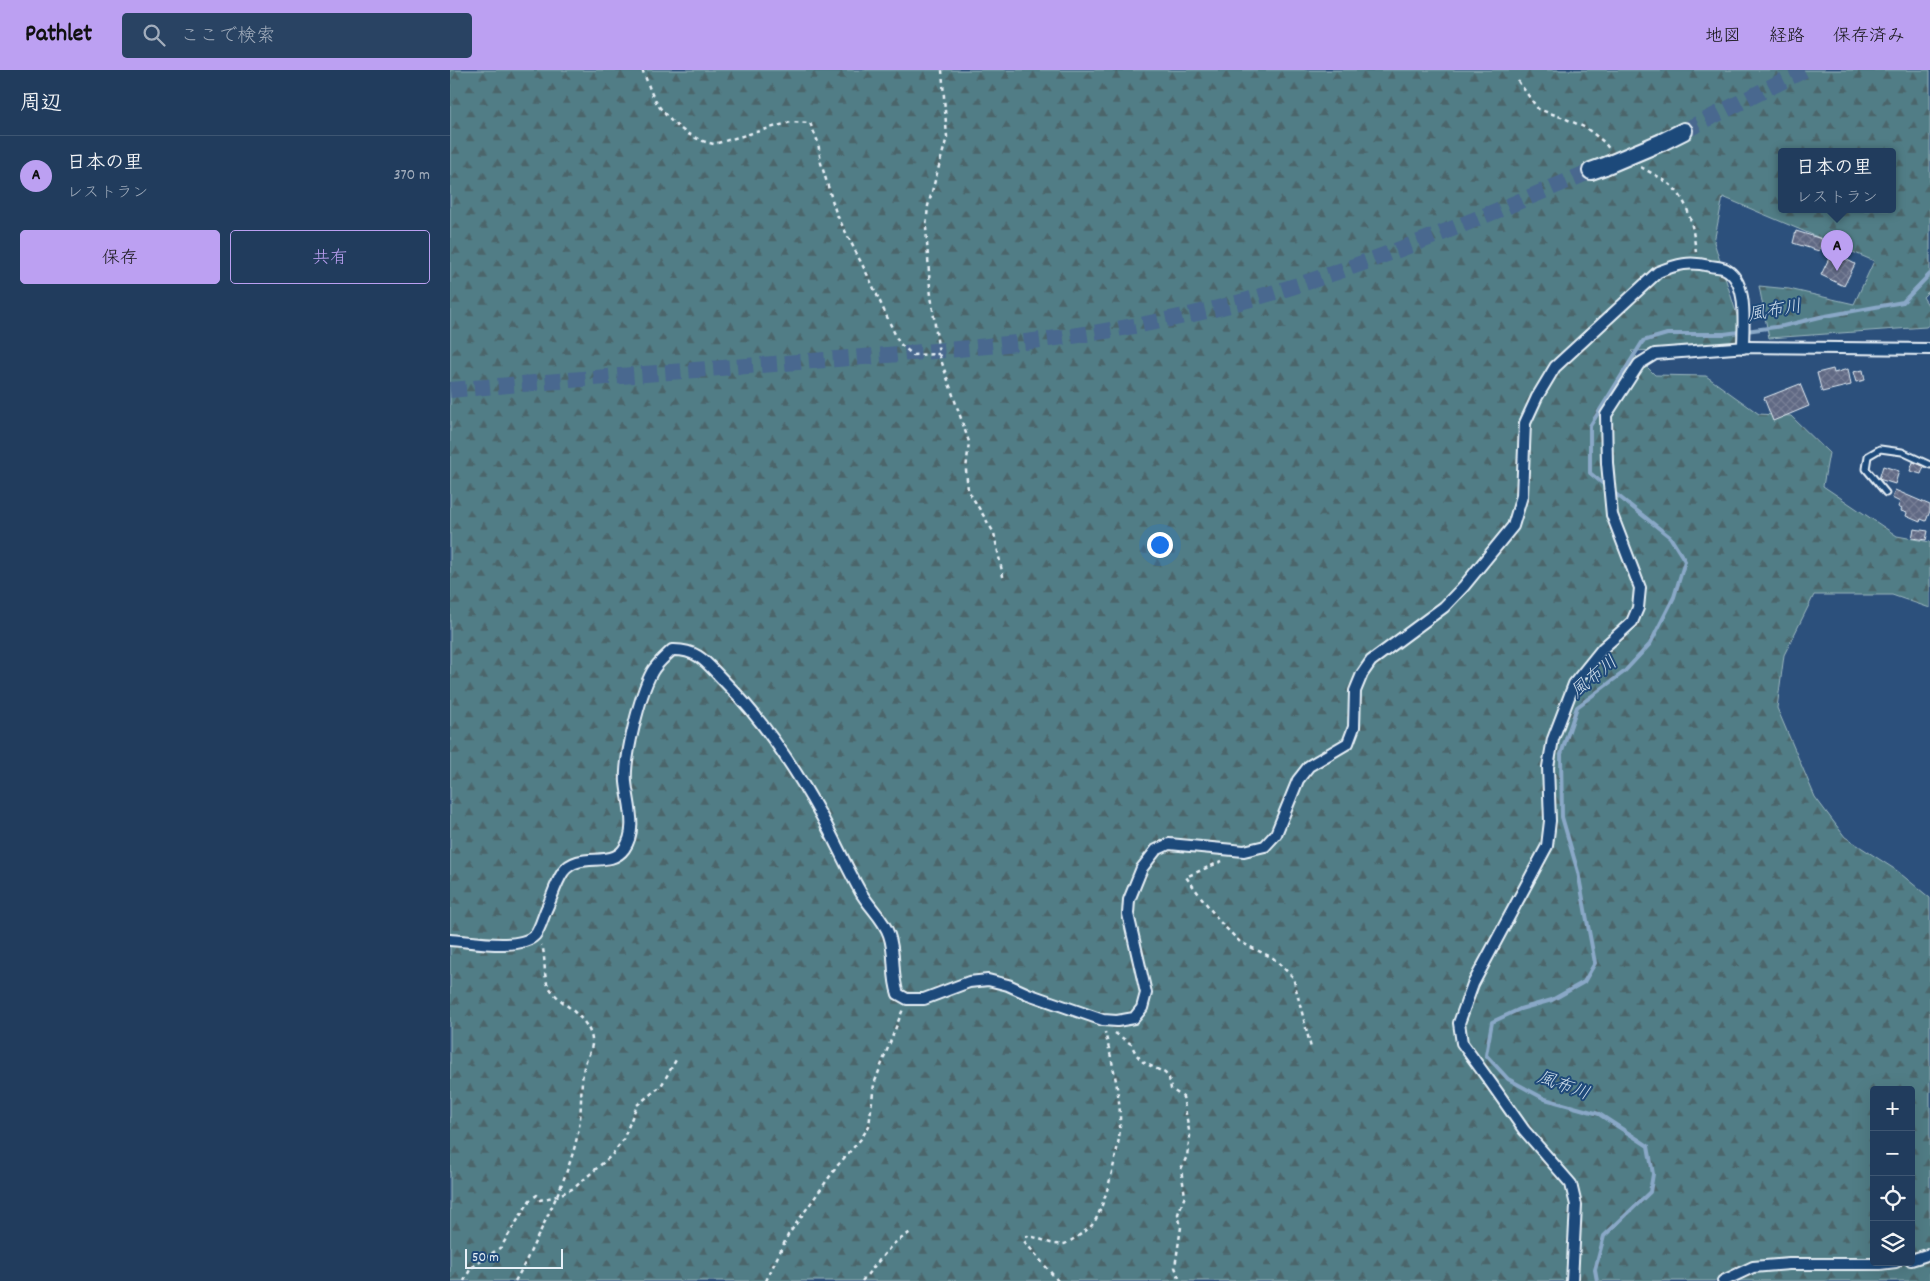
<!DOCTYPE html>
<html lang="ja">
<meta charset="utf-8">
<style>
:root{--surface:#213c5d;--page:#294363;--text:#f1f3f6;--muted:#a2adbc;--line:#3e5672;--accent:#bca0f2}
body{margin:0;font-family:Dekko,"Klee One",sans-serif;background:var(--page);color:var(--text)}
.controls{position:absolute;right:15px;bottom:15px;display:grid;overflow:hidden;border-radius:5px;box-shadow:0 5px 20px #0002}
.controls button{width:45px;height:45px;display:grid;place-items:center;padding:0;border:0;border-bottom:1px solid var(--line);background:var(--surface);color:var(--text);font:25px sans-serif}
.scale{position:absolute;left:15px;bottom:12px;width:98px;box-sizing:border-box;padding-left:5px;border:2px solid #e8f1f8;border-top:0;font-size:14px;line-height:18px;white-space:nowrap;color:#e8f1f8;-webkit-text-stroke:4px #1f4a7a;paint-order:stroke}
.you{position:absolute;left:709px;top:474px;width:18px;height:18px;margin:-12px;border:4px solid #fff;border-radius:50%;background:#1a73e8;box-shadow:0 0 0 8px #1a73e833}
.badge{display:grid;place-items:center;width:32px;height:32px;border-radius:50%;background:var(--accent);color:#111;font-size:16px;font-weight:700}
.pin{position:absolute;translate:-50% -41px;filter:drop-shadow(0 1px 2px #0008)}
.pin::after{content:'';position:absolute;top:26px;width:18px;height:15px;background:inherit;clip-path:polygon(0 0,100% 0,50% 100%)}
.popup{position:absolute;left:1328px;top:78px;width:118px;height:65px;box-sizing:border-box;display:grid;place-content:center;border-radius:5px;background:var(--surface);filter:drop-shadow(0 1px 4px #0005);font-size:16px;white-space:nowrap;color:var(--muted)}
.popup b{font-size:19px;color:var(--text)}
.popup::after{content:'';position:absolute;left:50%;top:100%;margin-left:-10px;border:10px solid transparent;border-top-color:var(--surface)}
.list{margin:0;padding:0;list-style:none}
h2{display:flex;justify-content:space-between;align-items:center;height:65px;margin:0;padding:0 20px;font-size:21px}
h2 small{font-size:16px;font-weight:400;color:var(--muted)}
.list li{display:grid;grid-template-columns:32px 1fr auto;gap:15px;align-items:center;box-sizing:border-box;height:80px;padding:0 20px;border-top:1px solid var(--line)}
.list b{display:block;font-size:19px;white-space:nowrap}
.list p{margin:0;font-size:16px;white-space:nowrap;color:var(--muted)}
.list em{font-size:16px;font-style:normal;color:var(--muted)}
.actions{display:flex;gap:10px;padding:15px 20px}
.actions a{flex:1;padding:11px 0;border:1px solid var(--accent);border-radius:5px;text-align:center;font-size:18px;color:var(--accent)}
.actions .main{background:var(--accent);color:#111}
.icon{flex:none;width:28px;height:28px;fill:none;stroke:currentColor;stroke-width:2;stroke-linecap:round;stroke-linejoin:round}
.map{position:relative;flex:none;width:1480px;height:1211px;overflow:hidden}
header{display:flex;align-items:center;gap:30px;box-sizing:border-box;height:70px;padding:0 25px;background:var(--accent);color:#111}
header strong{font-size:24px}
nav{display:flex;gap:28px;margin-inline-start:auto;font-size:18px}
.search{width:350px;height:45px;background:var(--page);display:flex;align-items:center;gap:12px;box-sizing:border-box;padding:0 18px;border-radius:5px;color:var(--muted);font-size:19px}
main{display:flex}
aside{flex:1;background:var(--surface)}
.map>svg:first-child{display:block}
.forest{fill:url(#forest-firs);stroke:#9cb7bf;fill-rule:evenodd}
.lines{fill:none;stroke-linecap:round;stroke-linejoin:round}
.stream{stroke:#8aa8c7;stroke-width:4}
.building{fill:url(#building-cross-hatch);stroke:#e8f1f8}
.trunk-tunnel{stroke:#48688f;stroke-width:16;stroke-dasharray:16 8;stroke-linecap:butt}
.service-casing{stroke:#e8f1f8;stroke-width:9}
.minor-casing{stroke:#e8f1f8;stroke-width:14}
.trunk-casing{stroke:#e8f1f8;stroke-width:20}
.path{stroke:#e8f1f8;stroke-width:2.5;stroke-dasharray:4 4;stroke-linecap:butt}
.service{stroke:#1f4a7a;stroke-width:5}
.minor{stroke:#1f4a7a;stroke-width:10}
.trunk{stroke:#1f4a7a;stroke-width:16}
.trunk-bridge-casing{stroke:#e8f1f8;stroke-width:20;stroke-linecap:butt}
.trunk-bridge{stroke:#1f4a7a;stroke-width:16}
.labels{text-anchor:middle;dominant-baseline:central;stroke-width:4;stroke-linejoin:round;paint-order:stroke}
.water-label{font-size:18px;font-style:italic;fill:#d0dfec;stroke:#1f4a7a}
</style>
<header>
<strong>Pathlet</strong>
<div class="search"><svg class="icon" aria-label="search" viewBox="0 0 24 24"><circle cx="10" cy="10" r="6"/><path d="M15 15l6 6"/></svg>ここで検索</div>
<nav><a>地図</a><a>経路</a><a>保存済み</a></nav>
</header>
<main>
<aside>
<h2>周辺<small></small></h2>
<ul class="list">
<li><span class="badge">A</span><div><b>日本の里</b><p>レストラン</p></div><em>370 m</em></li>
</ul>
<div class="actions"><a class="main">保存</a><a>共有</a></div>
</aside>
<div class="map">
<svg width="1480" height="1211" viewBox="0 0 1480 1211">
<defs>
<pattern id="forest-firs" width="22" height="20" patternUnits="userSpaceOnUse" patternTransform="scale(1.25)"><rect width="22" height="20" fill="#517d86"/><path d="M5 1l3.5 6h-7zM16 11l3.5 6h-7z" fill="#4c656b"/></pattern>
<pattern id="building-cross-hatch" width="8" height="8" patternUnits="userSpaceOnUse" patternTransform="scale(1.25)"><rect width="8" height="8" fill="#616984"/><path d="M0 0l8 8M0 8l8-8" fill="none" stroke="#787f96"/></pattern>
</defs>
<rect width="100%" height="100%" fill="#2c507c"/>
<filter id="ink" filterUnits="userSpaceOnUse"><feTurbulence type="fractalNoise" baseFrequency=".02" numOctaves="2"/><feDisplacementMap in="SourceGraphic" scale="10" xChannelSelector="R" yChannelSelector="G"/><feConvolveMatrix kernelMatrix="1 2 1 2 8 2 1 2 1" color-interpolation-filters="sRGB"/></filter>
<g filter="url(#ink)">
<path class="forest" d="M0,0H1480V220L1473,227L1480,238V254L1476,257L1319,268L1309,216L1339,219L1404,234L1424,191L1273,127L1264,172L1297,277L1181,281L1205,305L1256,306L1309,344L1341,346L1379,383L1373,416L1447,466L1480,472V538L1442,525H1364L1334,585L1327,638L1365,727L1395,767L1446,800L1480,828V1211H0ZM1332,82H1442V140H1332ZM1424,1020H1461V1192H1424Z"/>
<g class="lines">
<g class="stream">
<polyline points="1157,417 1140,403 1140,356 1193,271 1217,264 1274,264 1333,256 1370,247 1453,232 1480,204"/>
<polyline points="1147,1211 1145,1200 1154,1166 1200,1122 1203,1104 1198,1076 1149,1044 1095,1029 1058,1009 1036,985 1042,952 1070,939 1102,930 1134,912 1145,893 1128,802 1112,747 1111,684 1127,637 1174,602 1200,574 1224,527 1235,491 1220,467 1162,421"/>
</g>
</g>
<g class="building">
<polygon points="1346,161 1372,169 1369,181 1343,173"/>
<polygon points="1382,182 1405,194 1394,216 1371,205"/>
<polygon points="1383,299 1384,303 1398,299 1401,315 1372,322 1367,303"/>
<polygon points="1413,300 1415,310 1406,312 1403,302"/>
<polygon points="1350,314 1359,336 1323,351 1314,328"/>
<polygon points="1463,392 1474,396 1471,404 1460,401"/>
<polygon points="1433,396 1449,401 1445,414 1429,409"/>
<polygon points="1445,420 1480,435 1480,441 1476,451 1471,449 1470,452 1456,446 1457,443 1451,441 1452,439 1448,437 1450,432 1442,428"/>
<polygon points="1464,459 1478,461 1476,470 1462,468"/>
</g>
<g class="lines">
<g class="trunk-tunnel">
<polyline points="1234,61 1354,0"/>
<path d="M0,320C129,309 258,299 387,289C512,279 638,270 760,240C892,207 1016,154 1141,101"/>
</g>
<defs>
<polyline id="service" points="1436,423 1416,399 1418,386 1430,379 1452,382 1480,395"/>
<g id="minor">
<path d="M0,870C20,871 70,881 85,865C90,859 93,847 96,840C102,828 105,814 113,802C129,780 160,799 174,779C188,760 178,733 176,712C174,688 190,624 202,602C207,593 215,587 222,580C249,579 257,594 275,612C314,651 345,698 372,747C385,771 396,796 410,821C418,836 434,849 439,865C446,884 441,905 448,924L457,929H474L519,912L538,910L558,915L578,924L653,950L667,951L684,948L692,938L696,923L678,844L679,830L692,798L706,780L719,774L794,781L815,776L826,764L848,710L859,696L898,673L904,657L905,621L912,604L921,591L994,537L1014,516L1063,456L1072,426L1075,353L1087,327L1105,297L1208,202C1228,194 1239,191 1260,196C1265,197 1271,197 1275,199C1299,211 1293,255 1293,278"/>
<polyline points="1461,1190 1480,1184"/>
<polyline points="1122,1211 1126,1135 1121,1114 1074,1060 1041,1013 1012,973 1009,953 1023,914 1097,776 1100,751 1098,697 1103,669 1124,614 1153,578 1182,552 1188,538 1190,518 1162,445 1157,393 1156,345 1189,294 1205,284 1297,277 1480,279"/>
<polyline points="1273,1211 1303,1197 1339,1194 1430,1194 1446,1192"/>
</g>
<g id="trunk">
<polyline points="1212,72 1234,61"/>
<polyline points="1141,101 1155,96"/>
</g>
</defs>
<use href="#service" class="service-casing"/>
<use href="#minor" class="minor-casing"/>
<use href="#trunk" class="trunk-casing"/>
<g class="path">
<path d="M192,0C196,7 198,15 201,22C212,47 237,69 264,74L341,52L360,53L368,72L371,93L386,143L420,210L449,273L463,285L489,284"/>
<polyline points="492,0 497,67 478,136 476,157 480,218 489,284 519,372 516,400 518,420 544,463 554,511"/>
<polyline points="1068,11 1088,39 1114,48 1136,58 1154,72 1160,80"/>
<path d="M1191,97C1199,102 1210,107 1218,113C1240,130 1243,158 1246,183"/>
<polyline points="772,791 736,807 770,852 790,872 823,888 843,907 861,978"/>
<polyline points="665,963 681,974 686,984 693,992 715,1003 719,1008 721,1019 733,1027 740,1066 737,1086 731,1099 735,1126 728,1144 731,1157 725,1197 730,1211"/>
<polyline points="14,1211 21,1198 51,1177 80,1130 87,1125 90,1130 107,1126 124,1118 162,1085 173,1070 187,1035 211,1016 226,990"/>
<path d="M65,1211C75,1195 82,1177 91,1160C106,1128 123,1093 129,1057C132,1038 130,1017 134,997C137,985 145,978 141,965C134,942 106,933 97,913C94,905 95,888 93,879L91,875"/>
<polyline points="316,1211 338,1165 388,1095 411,1069 419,1056 424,1014 453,939"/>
<polyline points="412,1211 442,1175 462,1161"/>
<path d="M608,1211L574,1171L577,1166C591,1167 599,1176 614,1174C619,1173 639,1159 642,1155C654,1142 670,1075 670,1056C671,1025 662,992 655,962"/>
</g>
<use href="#service" class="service"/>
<use href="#minor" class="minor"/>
<use href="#trunk" class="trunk"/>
<defs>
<polyline id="trunk-bridge" points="1155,96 1212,72"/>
</defs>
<use href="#trunk-bridge" class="trunk-bridge-casing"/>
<use href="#trunk-bridge" class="trunk-bridge"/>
</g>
</g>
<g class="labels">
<g class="water-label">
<text transform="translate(1325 242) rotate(-10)">風布川</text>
<text transform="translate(1145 608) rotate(-40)">風布川</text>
<text transform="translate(1113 1017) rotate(20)">風布川</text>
</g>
</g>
</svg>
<div class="controls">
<button>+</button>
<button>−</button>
<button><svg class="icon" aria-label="locate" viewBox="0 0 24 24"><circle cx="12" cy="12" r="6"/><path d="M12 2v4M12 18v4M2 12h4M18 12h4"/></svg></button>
<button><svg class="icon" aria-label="layers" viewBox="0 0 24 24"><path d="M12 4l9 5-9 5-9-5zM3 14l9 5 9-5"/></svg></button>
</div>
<div class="scale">50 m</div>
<div class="you"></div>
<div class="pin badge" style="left:1387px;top:201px">A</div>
<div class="popup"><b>日本の里</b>レストラン</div>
</div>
</main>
